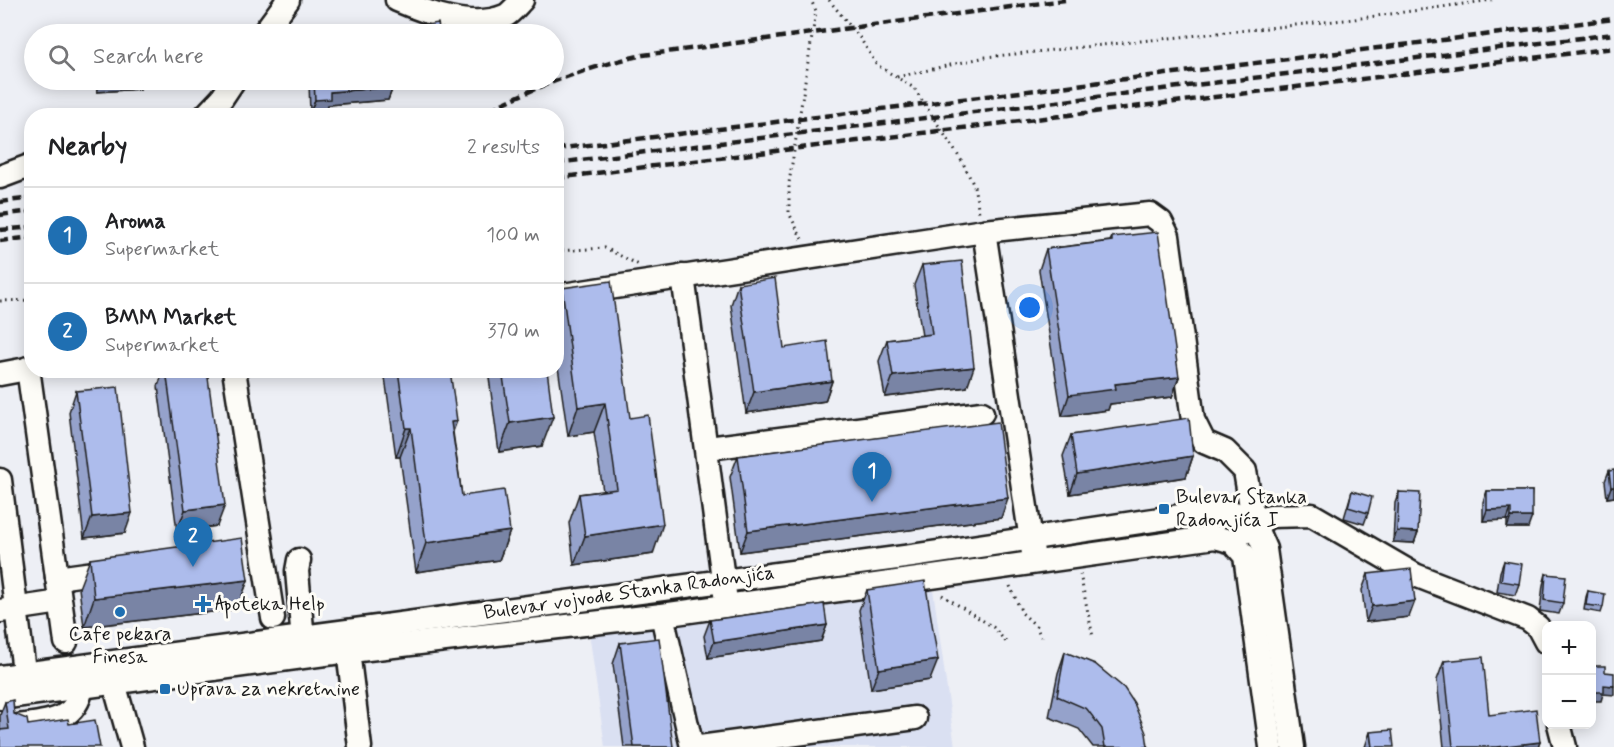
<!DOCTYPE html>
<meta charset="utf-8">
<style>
:root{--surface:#fff;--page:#f6f6f6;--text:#202124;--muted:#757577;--line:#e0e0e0;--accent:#1f6fb2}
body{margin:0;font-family:Mynerve,sans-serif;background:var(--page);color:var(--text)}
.controls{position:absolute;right:18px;bottom:18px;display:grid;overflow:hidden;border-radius:12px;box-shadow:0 3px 15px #0003}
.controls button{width:54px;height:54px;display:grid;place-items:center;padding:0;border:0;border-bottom:2px solid var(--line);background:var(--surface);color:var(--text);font:30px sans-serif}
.you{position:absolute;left:1030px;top:308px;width:21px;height:21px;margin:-15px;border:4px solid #fff;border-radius:50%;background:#1a73e8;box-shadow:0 0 0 9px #1a73e833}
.badge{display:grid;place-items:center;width:39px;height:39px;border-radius:50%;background:var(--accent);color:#fff;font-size:20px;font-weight:700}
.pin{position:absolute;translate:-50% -50px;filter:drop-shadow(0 2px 3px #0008)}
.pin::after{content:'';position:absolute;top:32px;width:21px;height:18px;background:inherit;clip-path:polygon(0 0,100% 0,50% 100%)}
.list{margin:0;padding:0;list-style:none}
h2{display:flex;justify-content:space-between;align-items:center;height:78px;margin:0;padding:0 24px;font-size:26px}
h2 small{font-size:20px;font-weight:400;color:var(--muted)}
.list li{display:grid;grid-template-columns:39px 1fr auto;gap:18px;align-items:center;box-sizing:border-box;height:96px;padding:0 24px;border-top:2px solid var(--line)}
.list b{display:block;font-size:22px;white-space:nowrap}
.list p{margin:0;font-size:20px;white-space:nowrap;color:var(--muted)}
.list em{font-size:20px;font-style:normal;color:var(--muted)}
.icon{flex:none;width:33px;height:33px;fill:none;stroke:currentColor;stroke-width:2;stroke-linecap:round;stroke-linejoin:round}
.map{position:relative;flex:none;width:1614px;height:747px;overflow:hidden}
.search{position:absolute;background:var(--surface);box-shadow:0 3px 15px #0003;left:24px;top:24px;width:540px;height:66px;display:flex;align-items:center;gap:15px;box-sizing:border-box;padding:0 21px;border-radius:33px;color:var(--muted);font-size:22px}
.panel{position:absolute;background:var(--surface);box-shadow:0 3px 15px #0003;left:24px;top:108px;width:540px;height:270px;border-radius:24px}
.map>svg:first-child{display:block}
.built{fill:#dae0f2}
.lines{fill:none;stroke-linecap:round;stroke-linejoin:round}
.minor-casing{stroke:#1c1c1c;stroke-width:27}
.path{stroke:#1c1c1c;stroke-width:3;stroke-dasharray:1.5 4.5;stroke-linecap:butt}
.minor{stroke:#fdfcf7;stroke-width:22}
.rail{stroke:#1c1c1c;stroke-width:4.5;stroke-dasharray:9 4.5;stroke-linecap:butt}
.wall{fill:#95a2cb;stroke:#1c1c1c;stroke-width:1.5}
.shaded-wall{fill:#7984a5;stroke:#1c1c1c;stroke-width:1.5}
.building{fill:#adbcec;stroke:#1c1c1c;stroke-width:1.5}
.poi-dot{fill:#1f6fb2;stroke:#fdfcf7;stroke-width:2}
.labels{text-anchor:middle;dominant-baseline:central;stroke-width:6;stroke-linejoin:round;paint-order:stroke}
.poi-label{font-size:20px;fill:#1c1c1c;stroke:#fdfcf7;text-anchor:start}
.street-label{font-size:20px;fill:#1c1c1c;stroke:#fdfcf7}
</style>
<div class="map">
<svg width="1614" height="747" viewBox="0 0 1614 747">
<rect width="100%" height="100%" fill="#edeff5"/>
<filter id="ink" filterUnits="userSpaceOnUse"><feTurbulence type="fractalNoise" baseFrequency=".0167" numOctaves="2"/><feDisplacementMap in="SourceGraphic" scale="12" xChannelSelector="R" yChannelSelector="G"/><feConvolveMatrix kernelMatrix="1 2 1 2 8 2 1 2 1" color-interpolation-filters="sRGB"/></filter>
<g filter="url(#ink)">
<polygon class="built" points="931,575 955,747 605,747 589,632"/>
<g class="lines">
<defs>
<g id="minor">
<path d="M397,0C427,13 472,30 505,16C511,13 517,5 522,0"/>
<polyline points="263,34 288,0"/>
<polyline points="205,116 222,98 234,80"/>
<polyline points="0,177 32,165"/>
<polyline points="984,231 1150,214 1161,222 1168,236 1193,420 1204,442 1225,451 1245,471 1254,524 1265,549 1293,747"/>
<polyline points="683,276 725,594"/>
<polyline points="556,296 984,231 1033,553"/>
<polyline points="28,368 66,642"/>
<polyline points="234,370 273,618"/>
<polyline points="0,374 32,368"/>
<polyline points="708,448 982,413"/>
<polyline points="0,480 26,687"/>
<polyline points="1243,533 1270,516 1312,515 1415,575 1528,619 1538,627 1546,642"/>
<polyline points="299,560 297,571 304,652"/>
<polyline points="57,578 115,570"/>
<polyline points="0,611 60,602"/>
<polyline points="662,615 692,747"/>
<polyline points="348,651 360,747"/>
<polyline points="0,677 912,556 1207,512 1235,513 1254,524"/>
<polyline points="114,683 132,747"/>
<polyline points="0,698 325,654 662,615 1215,537 1233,542 1245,556 1271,747"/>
<polyline points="1559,724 1565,747"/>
<path d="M18,726C47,722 76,722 82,687"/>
<polyline points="700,747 915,718"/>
</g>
</defs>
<use href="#minor" class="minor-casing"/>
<g class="path">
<polyline points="829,0 860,38 877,65 914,88 963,163 974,186 979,212"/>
<polyline points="897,77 986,57 1354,19 1492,0"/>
<polyline points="802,239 789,213 789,183 816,11 811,0"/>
<polyline points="556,251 605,248 639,265"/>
<polyline points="0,301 32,300"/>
<polyline points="1080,574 1093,637"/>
<polyline points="1010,586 1022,613 1036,626 1041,637"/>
<polyline points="942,595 993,627 1007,643"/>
</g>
<use href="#minor" class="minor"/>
<g class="rail">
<path d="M478,116C531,88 584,68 643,55L1065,0"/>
<polyline points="556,149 1614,19"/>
<polyline points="556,163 1614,34"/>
<polyline points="556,178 1614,48"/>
<polyline points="0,202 32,198"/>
<polyline points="0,215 32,211"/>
<polyline points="0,230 32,227"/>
<polyline points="0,241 32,237"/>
</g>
</g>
<g class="wall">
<polygon points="420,26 440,34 417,34"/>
<polygon points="96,80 144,80 140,89 97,92"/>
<polygon points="293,80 393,80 393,87 388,100 328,105 325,112 310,113 309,82"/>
<polygon points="1112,237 1179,377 1172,397 1110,404 1108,410 1062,416 1039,270 1046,249 1110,241"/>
<polygon points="922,265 967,387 885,397 879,361 887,340 922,336 914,285"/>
<polygon points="738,284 784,348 832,381 825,401 746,413 731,305"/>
<polygon points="562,288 630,418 653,554 574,565 569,523 579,494 603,491 594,432 568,436 556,353 556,304"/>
<polygon points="164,370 207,370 217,526 177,531 158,386"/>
<polygon points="384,370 450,370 453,432 462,496 510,531 499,560 416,572 400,457 396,457"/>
<polygon points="488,370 547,370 542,446 499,452"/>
<polygon points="76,391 125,533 84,538 69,412"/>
<polygon points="1071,435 1193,456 1186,477 1070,494 1063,456"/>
<polygon points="738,456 1001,518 740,552 730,477"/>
<polygon points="1609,471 1614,497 1607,498 1605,481"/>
<polygon points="1352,491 1368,513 1364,524 1344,518"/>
<polygon points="1487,491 1532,491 1528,528 1507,528 1507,520 1483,521 1483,502"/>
<polygon points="1399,492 1418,532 1414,543 1393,542 1395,503"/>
<polygon points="90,559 248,580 237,609 84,627 79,588"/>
<polygon points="1504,561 1519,584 1515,595 1497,592 1500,572"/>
<polygon points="1368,574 1409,617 1366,622 1362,590"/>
<polygon points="1546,574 1563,603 1559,614 1540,611 1543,585"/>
<polygon points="867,590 930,680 871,689 859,610"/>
<polygon points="1588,591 1603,607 1601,613 1584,610 1586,597"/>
<polygon points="710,620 827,625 821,641 708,658 704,636"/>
<polygon points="620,643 673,747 624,747 613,664"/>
<polygon points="1065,652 1148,747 1093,747 1079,729 1049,717 1058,673"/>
<polygon points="1444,661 1489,715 1540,742 1538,747 1444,747 1437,680"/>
<polygon points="5,702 14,714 28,725 69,724 0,747 0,715"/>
<polygon points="1370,732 1372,747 1365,747"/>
</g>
<g class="shaded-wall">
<polygon points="130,80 144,80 140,89 97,92 101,81"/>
<polygon points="293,80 310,80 309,82"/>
<polygon points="393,87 388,100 328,105 325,112 310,113 315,100 330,92"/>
<polygon points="974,367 967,387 885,397 893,376"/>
<polygon points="1179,377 1172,397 1110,404 1108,410 1062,416 1069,395 1115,384"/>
<polygon points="832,381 825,401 746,413 754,392"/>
<polygon points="605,403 594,432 568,436 578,407"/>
<polygon points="553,417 542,446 499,452 510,423"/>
<polygon points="457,421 446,450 451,422"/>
<polygon points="406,428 411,428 400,457 396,457"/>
<polygon points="1193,456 1186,477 1070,494 1077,474"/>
<polygon points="1611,487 1614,487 1614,497 1607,498"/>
<polygon points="1008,498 1001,518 740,552 748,531"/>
<polygon points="225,505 217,526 177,531 185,510"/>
<polygon points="1511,509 1507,520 1483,521 1487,510"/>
<polygon points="132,513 125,533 84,538 92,517"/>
<polygon points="1511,517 1532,517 1528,528 1507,528"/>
<polygon points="663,524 653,554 574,565 585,536"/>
<polygon points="510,531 499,560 416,572 426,543"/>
<polygon points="1397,531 1418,532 1414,543 1393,542"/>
<polygon points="248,580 237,609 84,627 94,598"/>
<polygon points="1415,601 1409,617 1366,622 1372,606"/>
<polygon points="827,625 821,641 708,658 714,642"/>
<polygon points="938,660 930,680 871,689 879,669"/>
<polygon points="1604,685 1614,686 1614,695 1603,694 1601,701 1592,701 1592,692"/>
<polygon points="1540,742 1538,747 1497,747"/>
</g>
<g class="building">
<polygon points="438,23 440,34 421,34 420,26"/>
<polygon points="101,80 130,80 101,81"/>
<polygon points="314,80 393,80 393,87 330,92 330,99 315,100"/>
<polygon points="1158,232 1179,377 1115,384 1116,389 1069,395 1046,249 1112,241 1112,237"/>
<polygon points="962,261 974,367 893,376 887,340 932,334 922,265"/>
<polygon points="775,278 784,348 827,341 832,381 754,392 738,284"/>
<polygon points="611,281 630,418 648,415 663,524 585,536 579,494 617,489 605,403 578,407 562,288"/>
<polygon points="166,370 207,370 225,505 185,510"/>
<polygon points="398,370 450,370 457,421 451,422 462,496 504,490 510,531 426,543 411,428 406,428"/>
<polygon points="502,370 547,370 553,417 510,423"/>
<polygon points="118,387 132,513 92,517 76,391"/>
<polygon points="1189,418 1193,456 1077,474 1071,435"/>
<polygon points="998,422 1008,498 748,531 738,456"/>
<polygon points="1614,470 1614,487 1611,487 1609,471"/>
<polygon points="1352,491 1372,497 1368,513 1348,507"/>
<polygon points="1487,491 1532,491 1532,517 1511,517 1511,509 1487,510"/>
<polygon points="1399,492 1420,493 1418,532 1397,531"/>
<polygon points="242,538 248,580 94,598 90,559"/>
<polygon points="1504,561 1522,564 1519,584 1501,581"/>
<polygon points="1411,569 1415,601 1372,606 1368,574"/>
<polygon points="1546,574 1566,576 1563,603 1544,600"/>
<polygon points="925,581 938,660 879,669 867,590"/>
<polygon points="1588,591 1605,594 1603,607 1586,605"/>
<polygon points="824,604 827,625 714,642 710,620"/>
<polygon points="659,638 673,747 634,747 620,643"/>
<polygon points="1065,652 1095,664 1124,688 1134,703 1146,733 1148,747 1105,747 1102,729 1087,709 1057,696"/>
<polygon points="1483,657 1489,715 1536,709 1540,742 1497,747 1453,747 1444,661"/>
<polygon points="1592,666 1605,666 1605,672 1614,673 1614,686 1604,685 1604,692 1592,692"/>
<polygon points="13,700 14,714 27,719 28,725 68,719 69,724 95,720 100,747 0,747 0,730 9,729 5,702"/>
<polygon points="1392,730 1394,747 1372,747 1370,732"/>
</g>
</g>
<g class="poi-dot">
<rect x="1158" y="503" width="12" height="12" rx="3"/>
<path d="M200 595h6v6h6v6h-6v6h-6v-6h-6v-6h6z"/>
<circle cx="120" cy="612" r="6"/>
<rect x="159" y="683" width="12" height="12" rx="3"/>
</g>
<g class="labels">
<g class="poi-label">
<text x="1176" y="497">Bulevar Stanka<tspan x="1176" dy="23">Radonjića I</tspan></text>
<text x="215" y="604">Apoteka Help</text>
<text x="120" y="634" text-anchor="middle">Cafe pekara<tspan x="120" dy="23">Finesa</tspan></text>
<text x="177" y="689">Uprava za nekretnine</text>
</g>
<g class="street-label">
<text transform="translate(629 593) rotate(-8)">Bulevar vojvode Stanka Radonjića</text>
</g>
</g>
</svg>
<div class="controls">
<button>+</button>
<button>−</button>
</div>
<div class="you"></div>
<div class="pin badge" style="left:872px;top:502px">1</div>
<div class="pin badge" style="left:193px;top:567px">2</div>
<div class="search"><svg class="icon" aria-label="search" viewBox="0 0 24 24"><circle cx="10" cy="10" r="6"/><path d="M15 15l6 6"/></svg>Search here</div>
<section class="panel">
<h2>Nearby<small>2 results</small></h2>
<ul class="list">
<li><span class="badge">1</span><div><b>Aroma</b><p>Supermarket</p></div><em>100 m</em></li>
<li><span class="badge">2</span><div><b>BMM Market</b><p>Supermarket</p></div><em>370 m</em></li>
</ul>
</section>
</div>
